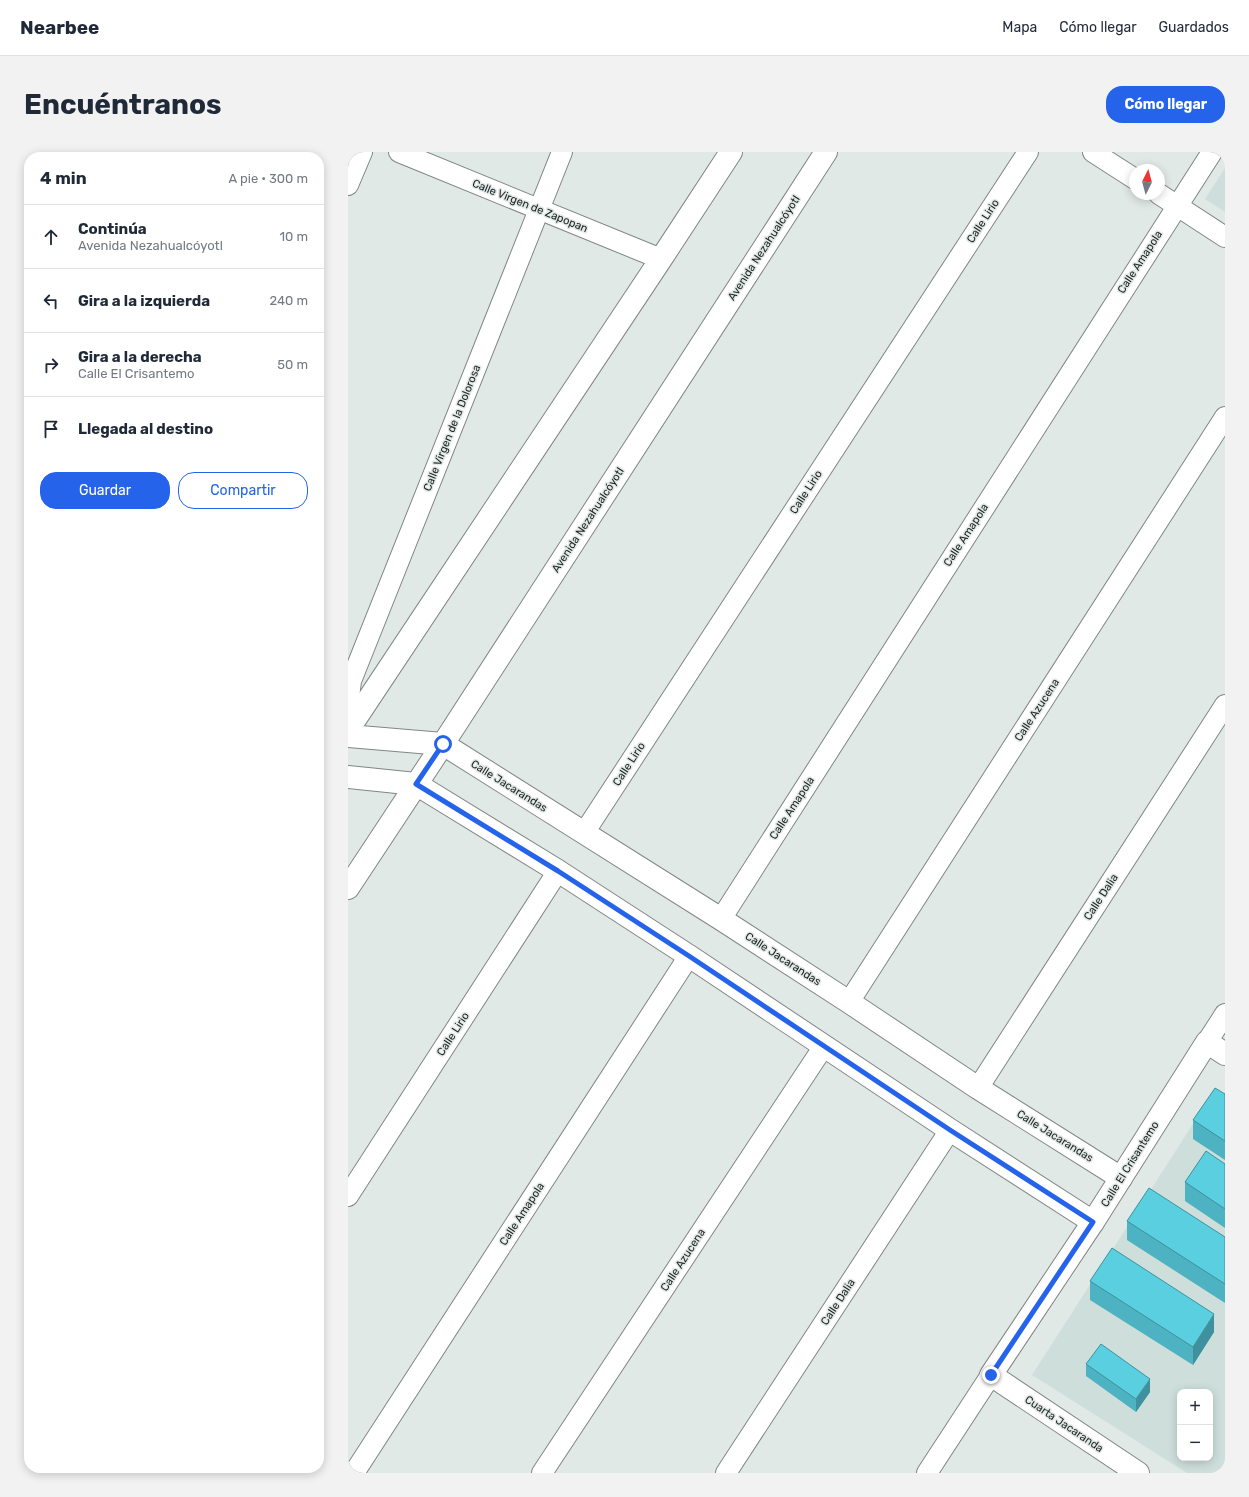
<!DOCTYPE html>
<html lang="es">
<meta charset="utf-8">
<style>
:root{--surface:#fff;--page:#f2f2f3;--text:#1f2937;--muted:#747a83;--line:#e0e1e3;--accent:#2563eb}
body{margin:0;font-family:Rubik,sans-serif;background:var(--page);color:var(--text)}
.controls{position:absolute;right:12px;bottom:12px;display:grid;overflow:hidden;border-radius:8px;box-shadow:0 2px 10px #0003}
.controls button{width:36px;height:36px;display:grid;place-items:center;padding:0;border:0;border-bottom:1px solid var(--line);background:var(--surface);color:var(--text);font:20px sans-serif}
.compass{position:absolute;left:781px;top:12px;width:36px;height:36px;border-radius:50%;background:var(--surface);box-shadow:0 2px 10px #0003;rotate:6deg}
.stop{position:absolute;width:12px;height:12px;margin:-9px;border:3px solid #2563eb;border-radius:50%;background:#fff}
.stop.end{background:#2563eb;border-color:#fff;box-shadow:0 1px 4px #0008}
.list{margin:0;padding:0;list-style:none}
h2{display:flex;justify-content:space-between;align-items:center;height:52px;margin:0;padding:0 16px;font-size:17px}
h2 small{font-size:13px;font-weight:400;color:var(--muted)}
.list li{display:grid;grid-template-columns:26px 1fr auto;gap:12px;align-items:center;box-sizing:border-box;height:64px;padding:0 16px;border-top:1px solid var(--line)}
.list b{display:block;font-size:15px;white-space:nowrap}
.list p{margin:0;font-size:13px;white-space:nowrap;color:var(--muted)}
.list em{font-size:13px;font-style:normal;color:var(--muted)}
.actions{display:flex;gap:8px;padding:12px 16px}
.actions a{flex:1;padding:9px 0;border:1px solid var(--accent);border-radius:16px;text-align:center;font-size:14px;color:var(--accent)}
.actions .main{background:var(--accent);color:#fff}
.icon{flex:none;width:22px;height:22px;fill:none;stroke:currentColor;stroke-width:2;stroke-linecap:round;stroke-linejoin:round}
.map{position:relative;flex:none;width:877px;height:1321px;overflow:hidden;border-radius:16px}
header{display:flex;align-items:center;gap:24px;box-sizing:border-box;height:56px;padding:0 20px;background:var(--surface);border-bottom:1px solid var(--line)}
header strong{font-size:19px}
nav{display:flex;gap:22px;margin-inline-start:auto;font-size:14px}
.intro{display:flex;align-items:center;justify-content:space-between;box-sizing:border-box;height:96px;padding:0 24px}
h1{margin:0;font-size:28px}
.button{padding:10px 18px;border-radius:16px;background:var(--accent);color:#fff;font-size:14px;font-weight:700}
main{display:flex;gap:24px;padding:0 24px}
aside{flex:1;background:var(--surface);border-radius:16px;box-shadow:0 2px 10px #0003}
.map>svg:first-child{display:block}
.built{fill:#cedfdb;fill-rule:evenodd}
.lines{fill:none;stroke-linecap:round;stroke-linejoin:round}
.minor-casing{stroke:#808785;stroke-width:22}
.secondary-casing{stroke:#808785;stroke-width:24}
.minor{stroke:#fff;stroke-width:20}
.secondary{stroke:#fff;stroke-width:22}
.wall{fill:#4db2c1}
.shaded-wall{fill:#3e919d}
.building{fill:#59cfe0;stroke:#3e919d}
.route{stroke:#2563eb;stroke-width:5}
.labels{text-anchor:middle;dominant-baseline:central;stroke-width:3;stroke-linejoin:round;paint-order:stroke}
.street-label{font-size:11px;fill:#212424;stroke:#e1e9e7}
</style>
<header>
<strong>Nearbee</strong>
<nav><a>Mapa</a><a>Cómo llegar</a><a>Guardados</a></nav>
</header>
<div class="intro"><h1>Encuéntranos</h1><a class="button">Cómo llegar</a></div>
<main>
<aside>
<h2>4 min<small>A pie · 300 m</small></h2>
<ul class="list">
<li><svg class="icon" aria-label="ahead" viewBox="0 0 24 24"><path d="M12 20V5M6 11l6-6 6 6"/></svg><div><b>Continúa</b><p>Avenida Nezahualcóyotl</p></div><em>10 m</em></li>
<li><svg class="icon" aria-label="left" viewBox="0 0 24 24"><path d="M17 20v-9H6M10 6l-5 5 5 5"/></svg><div><b>Gira a la izquierda</b></div><em>240 m</em></li>
<li><svg class="icon" aria-label="right" viewBox="0 0 24 24"><path d="M7 20v-9h11M14 6l5 5-5 5"/></svg><div><b>Gira a la derecha</b><p>Calle El Crisantemo</p></div><em>50 m</em></li>
<li><svg class="icon" aria-label="arrive" viewBox="0 0 24 24"><path d="M6 21V4h12l-3 4 3 4H6"/></svg><div><b>Llegada al destino</b></div></li>
</ul>
<div class="actions"><a class="main">Guardar</a><a>Compartir</a></div>
</aside>
<div class="map">
<svg width="877" height="1321" viewBox="0 0 877 1321">
<rect width="100%" height="100%" fill="#e1e9e7"/>
<g class="built">
<polygon points="877,16 877,60 857,47"/>
<path d="M868,936L877,942V1321H839L684,1223ZM832,1240H862V1306H832Z"/>
</g>
<g class="lines">
<defs>
<g id="minor">
<polyline points="51,0 313,107"/>
<polyline points="745,0 787,27"/>
<polyline points="0,33 14,0"/>
<polyline points="811,42 877,85"/>
<polyline points="0,554 3,529 214,0"/>
<polyline points="236,681 680,0"/>
<polyline points="373,767 864,0"/>
<polyline points="501,850 877,265"/>
<polyline points="859,890 877,862"/>
<polyline points="630,936 877,553"/>
<polyline points="0,1044 210,719"/>
<polyline points="6,1321 341,804"/>
<polyline points="194,1321 476,894"/>
<polyline points="378,1321 602,978"/>
<polyline points="579,1321 643,1223"/>
</g>
<g id="secondary">
<polyline points="0,578 313,107 383,0"/>
<polyline points="0,584 95,592 373,767 501,850 630,936 773,1026"/>
<polyline points="0,625 68,632 210,719 341,804 602,978 745,1070"/>
<polyline points="0,736 95,592 478,0"/>
<polyline points="790,1321 643,1223 745,1070 859,890 877,902"/>
</g>
</defs>
<use href="#minor" class="minor-casing"/>
<use href="#secondary" class="secondary-casing"/>
<use href="#minor" class="minor"/>
<use href="#secondary" class="secondary"/>
</g>
<g class="wall">
<polygon points="877,942 877,1008 845,987 845,968"/>
<polygon points="877,1012 877,1076 837,1049 837,1030"/>
<polygon points="779,1069 877,1085 877,1151 779,1088"/>
<polygon points="742,1129 866,1180 845,1213 742,1148"/>
<polygon points="738,1212 802,1240 788,1260 738,1224"/>
</g>
<g class="shaded-wall">
<polygon points="866,1162 866,1180 845,1213 845,1195"/>
<polygon points="802,1227 802,1240 788,1260 788,1247"/>
</g>
<g class="building">
<polygon points="867,936 877,942 877,989 845,968"/>
<polygon points="858,999 877,1012 877,1057 837,1030"/>
<polygon points="801,1036 877,1085 877,1132 779,1069"/>
<polygon points="764,1096 866,1162 845,1195 742,1129"/>
<polygon points="753,1192 802,1227 788,1247 738,1212"/>
</g>
<g class="lines">
<polyline class="route" points="95,592 68,632 210,719 341,804 602,978 745,1070 643,1223"/>
</g>
<g class="labels">
<g class="street-label">
<text transform="translate(182 54) rotate(22)">Calle Virgen de Zapopan</text>
<text transform="translate(635 69) rotate(-57)">Calle Lirio</text>
<text transform="translate(416 96) rotate(-57)">Avenida Nezahualcóyotl</text>
<text transform="translate(792 110) rotate(-57)">Calle Amapola</text>
<text transform="translate(104 276) rotate(-68)">Calle Virgen de la Dolorosa</text>
<text transform="translate(458 340) rotate(-57)">Calle Lirio</text>
<text transform="translate(240 368) rotate(-57)">Avenida Nezahualcóyotl</text>
<text transform="translate(618 383) rotate(-57)">Calle Amapola</text>
<text transform="translate(689 558) rotate(-57)">Calle Azucena</text>
<text transform="translate(281 612) rotate(-57)">Calle Lirio</text>
<text transform="translate(161 634) rotate(32)">Calle Jacarandas</text>
<text transform="translate(444 656) rotate(-57)">Calle Amapola</text>
<text transform="translate(753 745) rotate(-57)">Calle Dalia</text>
<text transform="translate(435 807) rotate(33)">Calle Jacarandas</text>
<text transform="translate(105 882) rotate(-57)">Calle Lirio</text>
<text transform="translate(707 984) rotate(32)">Calle Jacarandas</text>
<text transform="translate(782 1012) rotate(-58)">Calle El Crisantemo</text>
<text transform="translate(174 1062) rotate(-57)">Calle Amapola</text>
<text transform="translate(335 1108) rotate(-57)">Calle Azucena</text>
<text transform="translate(490 1150) rotate(-57)">Calle Dalia</text>
<text transform="translate(716 1272) rotate(34)">Cuarta Jacaranda</text>
</g>
</g>
</svg>
<div class="controls">
<button>+</button>
<button>−</button>
</div>
<svg class="compass" viewBox="-18 -18 36 36"><path d="M0-13l5 13h-10z" fill="#e53935"/><path d="M0 13l5-13h-10z" fill="#747a83"/></svg>
<div class="stop" style="left:95px;top:592px"></div>
<div class="stop end" style="left:643px;top:1223px"></div>
</div>
</main>
